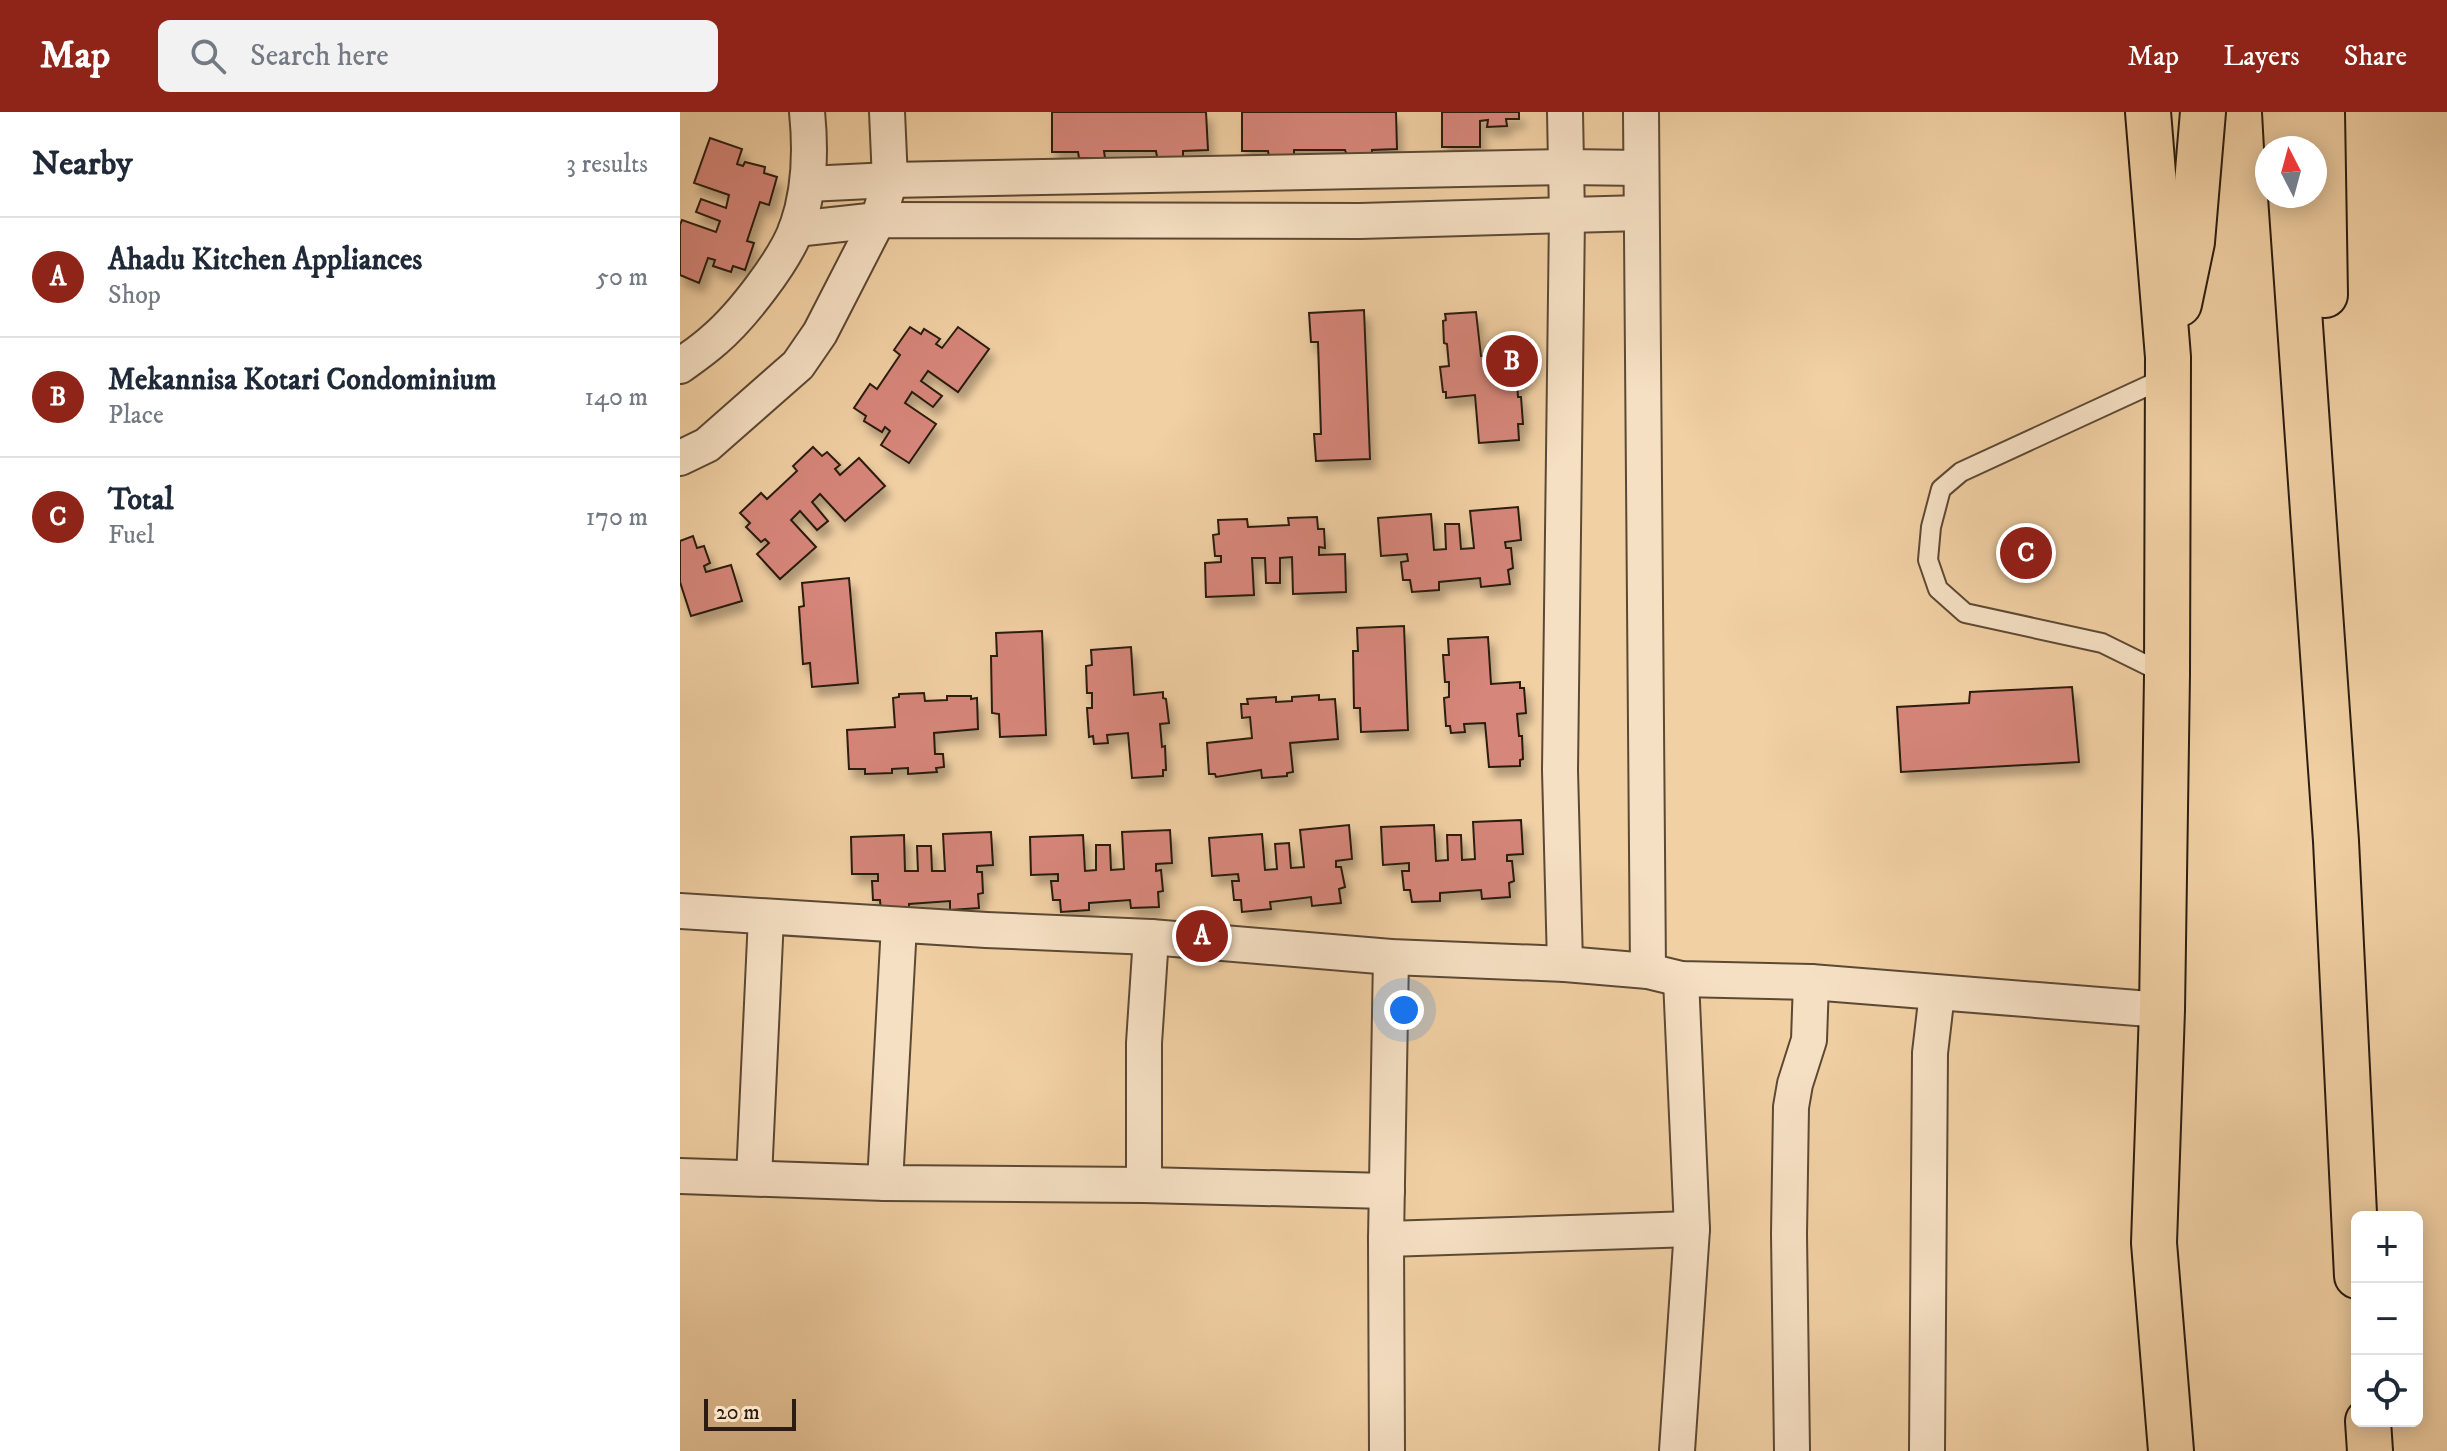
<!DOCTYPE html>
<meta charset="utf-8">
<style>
:root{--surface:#fff;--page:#f2f2f3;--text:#1f2937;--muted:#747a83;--line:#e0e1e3;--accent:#8f2418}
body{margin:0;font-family:"IM FELL DW Pica",serif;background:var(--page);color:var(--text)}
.controls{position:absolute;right:24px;bottom:24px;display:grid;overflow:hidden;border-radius:12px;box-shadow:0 4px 20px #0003}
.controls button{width:72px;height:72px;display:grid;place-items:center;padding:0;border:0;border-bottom:2px solid var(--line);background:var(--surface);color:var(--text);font:40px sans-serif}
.compass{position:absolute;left:1575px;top:24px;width:72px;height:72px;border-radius:50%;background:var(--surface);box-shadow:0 4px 20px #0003;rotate:354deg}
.scale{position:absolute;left:24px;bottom:20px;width:92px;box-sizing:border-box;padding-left:8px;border:4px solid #2b1c0f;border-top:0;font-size:22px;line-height:28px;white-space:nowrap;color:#2b1c0f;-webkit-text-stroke:6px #f6e0c4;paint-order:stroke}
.you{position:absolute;left:724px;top:898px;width:28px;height:28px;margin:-20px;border:6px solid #fff;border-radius:50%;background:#1a73e8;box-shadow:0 0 0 12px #1a73e833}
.badge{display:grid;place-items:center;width:52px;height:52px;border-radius:50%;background:var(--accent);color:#fff;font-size:26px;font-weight:700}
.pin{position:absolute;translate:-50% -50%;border:4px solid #fff;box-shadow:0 2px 8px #0006}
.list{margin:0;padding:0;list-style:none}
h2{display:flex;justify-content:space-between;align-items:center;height:104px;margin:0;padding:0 32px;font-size:34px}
h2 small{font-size:26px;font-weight:400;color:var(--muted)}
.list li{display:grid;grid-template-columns:52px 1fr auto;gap:24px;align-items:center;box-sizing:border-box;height:120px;padding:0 32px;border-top:2px solid var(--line)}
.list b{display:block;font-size:30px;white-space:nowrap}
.list p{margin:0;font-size:26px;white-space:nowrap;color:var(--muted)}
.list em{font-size:26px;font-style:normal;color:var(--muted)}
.icon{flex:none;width:44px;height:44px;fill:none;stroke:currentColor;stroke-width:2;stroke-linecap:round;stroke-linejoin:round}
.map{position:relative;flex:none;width:1767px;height:1339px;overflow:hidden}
header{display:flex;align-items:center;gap:48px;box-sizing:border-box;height:112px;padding:0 40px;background:var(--accent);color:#fff}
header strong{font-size:38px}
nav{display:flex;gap:44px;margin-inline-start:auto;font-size:28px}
.search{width:560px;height:72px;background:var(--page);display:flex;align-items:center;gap:20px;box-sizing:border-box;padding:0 28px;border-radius:12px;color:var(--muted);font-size:30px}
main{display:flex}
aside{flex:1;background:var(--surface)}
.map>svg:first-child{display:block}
.building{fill:#d6867a;stroke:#2b1c0f;stroke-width:2;filter:url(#shadow)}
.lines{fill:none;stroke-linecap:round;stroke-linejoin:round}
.service-casing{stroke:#5c4934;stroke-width:22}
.minor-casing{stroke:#5c4934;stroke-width:38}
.trunk-casing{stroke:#2b1c0f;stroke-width:48}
.service{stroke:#f6e0c4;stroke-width:18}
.minor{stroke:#f6e0c4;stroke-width:34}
.trunk{stroke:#f1d0a4;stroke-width:44}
</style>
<header>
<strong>Map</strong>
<div class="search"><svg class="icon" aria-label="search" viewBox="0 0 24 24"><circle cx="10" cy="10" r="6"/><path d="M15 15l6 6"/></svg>Search here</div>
<nav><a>Map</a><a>Layers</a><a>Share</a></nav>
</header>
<main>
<aside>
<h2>Nearby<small>3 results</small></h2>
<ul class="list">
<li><span class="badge">A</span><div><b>Ahadu Kitchen Appliances</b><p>Shop</p></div><em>50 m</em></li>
<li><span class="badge">B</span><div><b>Mekannisa Kotari Condominium</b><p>Place</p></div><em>140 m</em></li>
<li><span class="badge">C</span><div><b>Total</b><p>Fuel</p></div><em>170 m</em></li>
</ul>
</aside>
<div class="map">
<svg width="1767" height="1339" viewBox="0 0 1767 1339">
<defs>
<filter id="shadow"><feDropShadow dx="5" dy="9" stdDeviation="4" flood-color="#0004"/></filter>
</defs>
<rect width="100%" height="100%" fill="#f1d0a4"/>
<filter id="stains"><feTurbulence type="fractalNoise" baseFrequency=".0025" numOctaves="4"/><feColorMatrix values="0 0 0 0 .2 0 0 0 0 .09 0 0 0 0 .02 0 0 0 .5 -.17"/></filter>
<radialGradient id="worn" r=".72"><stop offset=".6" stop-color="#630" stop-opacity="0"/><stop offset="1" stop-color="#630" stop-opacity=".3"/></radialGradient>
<g class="building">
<polygon points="372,0 526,0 528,38 503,39 503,45 477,45 476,39 424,39 425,46 399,46 398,40 372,40"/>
<polygon points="562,0 716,0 717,37 692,38 692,44 667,44 665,38 614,38 614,46 589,45 588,39 562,39"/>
<polygon points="762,0 839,0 839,7 826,7 827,14 807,15 808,8 800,9 800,35 762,35"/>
<polygon points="30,26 62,37 57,52 63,54 65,50 85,55 84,61 97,65 89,93 80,90 67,129 74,131 65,158 53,154 51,160 33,154 35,148 28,146 19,171 0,163 0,113 2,108 36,120 40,109 16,100 21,87 46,96 49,83 14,71"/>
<polygon points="684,198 690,347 636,349 634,322 641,322 638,230 631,230 629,201"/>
<polygon points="796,200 801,244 822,243 821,235 835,234 836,241 840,241 842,269 837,270 838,285 841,285 843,312 838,312 839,328 799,331 795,283 766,286 766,280 763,280 760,255 769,254 767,232 764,231 763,209 766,208 765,202"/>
<polygon points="230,215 241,222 244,217 260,227 256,232 262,236 278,215 309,237 278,280 248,259 241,269 262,284 253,295 232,280 225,291 256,312 229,351 201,333 210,319 205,315 202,320 184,309 186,304 174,296 190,272 197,277 220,243 214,238"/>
<polygon points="133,335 142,344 147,340 160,353 155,357 160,363 179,346 205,374 165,409 140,382 132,390 148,409 137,418 120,399 111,408 136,435 100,467 77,442 89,431 85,427 81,430 66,415 70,411 60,401 81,381 87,387 117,359 113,354"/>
<polygon points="838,395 841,428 825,430 826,436 831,436 833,456 828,458 830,472 801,475 800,466 759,470 759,478 732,480 730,468 723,468 721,450 728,449 727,442 701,444 698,406 751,402 754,438 766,437 765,412 779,412 781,437 794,436 790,399"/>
<polygon points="637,405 638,417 644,417 645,436 639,435 639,443 665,442 666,480 613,482 612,445 600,446 600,471 586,471 585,446 572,446 574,483 526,485 525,451 541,450 541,444 535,444 533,423 539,422 538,408 567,407 568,415 609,413 608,406"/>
<polygon points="13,424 17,436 24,434 30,451 24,454 26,460 51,453 62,489 11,504 0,470 0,429"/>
<polygon points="169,466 178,571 132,575 130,551 123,552 119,495 124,494 122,471"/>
<polygon points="724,514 728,618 681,620 680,596 674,596 673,539 678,539 677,516"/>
<polygon points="362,519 366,623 320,625 319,602 312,601 311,544 317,544 316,521"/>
<polygon points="808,525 811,572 840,570 840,576 844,576 846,601 837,602 839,624 842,624 843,647 840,648 840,654 809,655 805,611 784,612 785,620 771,621 770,614 766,614 764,586 769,585 769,570 765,570 763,543 769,543 768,527"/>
<polygon points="451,535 454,583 483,580 483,586 486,587 489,611 480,612 482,635 485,634 486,658 483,658 483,664 452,666 448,621 427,623 428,631 414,632 413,624 409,625 407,596 412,596 412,581 407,581 406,554 412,553 411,538"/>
<polygon points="1392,575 1399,650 1221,660 1217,595 1289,591 1290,580"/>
<polygon points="244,581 245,589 267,588 267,584 291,584 291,587 297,586 298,617 254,621 255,642 263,642 264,655 256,656 257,660 228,662 228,656 212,657 212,661 185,662 185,657 169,657 167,618 215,615 213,586 219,585 219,582"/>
<polygon points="639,583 639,588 655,587 658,627 610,631 613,660 607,661 607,664 582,666 581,658 536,665 535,662 529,662 527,631 572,626 570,605 562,606 561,592 568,592 567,587 596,585 596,590 612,589 612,585"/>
<polygon points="841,708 843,742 827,743 827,749 832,749 834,769 829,771 830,785 802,787 801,778 760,781 760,789 732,790 730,778 724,778 722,759 729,759 729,751 703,753 701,715 754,713 756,749 768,748 767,723 781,723 782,748 795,747 793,710"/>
<polygon points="669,713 672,747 656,749 656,755 661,755 665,775 659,777 661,791 632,794 631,785 590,790 591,797 562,800 561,788 554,788 552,769 559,769 558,762 532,764 529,726 582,722 585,758 597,757 595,732 609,731 611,756 624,755 620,718"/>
<polygon points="490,718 492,751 476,752 476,759 481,758 483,779 478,780 479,795 451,796 450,788 409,791 409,798 381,800 380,788 373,788 371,769 378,769 378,762 351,763 350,725 403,723 405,759 416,758 416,733 430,733 431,758 444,757 442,720"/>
<polygon points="311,720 313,753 297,754 297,760 302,760 303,781 298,782 299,796 270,798 270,789 229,792 229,799 201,800 200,788 193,788 192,769 198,769 198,762 172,762 171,725 224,723 225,759 238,759 237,734 251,734 252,759 265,759 263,722"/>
</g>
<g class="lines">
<defs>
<polyline id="service" points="1487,563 1422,531 1285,501 1258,477 1248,448 1251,415 1261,377 1281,360 1487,265"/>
<g id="minor">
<polyline points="885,0 887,104 880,658 885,852"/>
<polyline points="961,0 968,859"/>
<polyline points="128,72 210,68 887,55 961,56"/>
<polyline points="116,117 198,108 680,109 961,101"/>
<path d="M0,254C11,246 23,238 34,228C61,205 105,149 117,115C130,78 131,39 127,0"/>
<polyline points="0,346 27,333 118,253 140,221 198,108 210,68 207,0"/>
<polyline points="0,799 306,818 471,825 711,845 885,852 968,859 1001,867 1131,870 1482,898"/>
<polyline points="0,1064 205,1071 464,1073 464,931 471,825"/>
<polyline points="74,1066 86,805"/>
<polyline points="205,1071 219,813"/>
<polyline points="464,1073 707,1079"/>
<polyline points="706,1127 1012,1117"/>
<polyline points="707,1339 706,1127 711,845"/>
<polyline points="997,1339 1012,1117 1001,867"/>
<polyline points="1112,1339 1109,1122 1111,995 1115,972 1129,928 1131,870"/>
<polyline points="1247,1339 1250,941 1257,881"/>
</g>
<g id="trunk">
<polyline points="1468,0 1488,245 1487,563 1482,898 1474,1131 1491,1339"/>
<polyline points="1605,0 1607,36"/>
<polyline points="1642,0 1645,183"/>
<polyline points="1611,84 1656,729 1677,1164"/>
<polyline points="1499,192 1512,130 1523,0"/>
<polyline points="1688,1309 1690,1339"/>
</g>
</defs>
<use href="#service" class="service-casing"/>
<use href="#minor" class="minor-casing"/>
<use href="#trunk" class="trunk-casing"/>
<use href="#service" class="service"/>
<use href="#minor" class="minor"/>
<use href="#trunk" class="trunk"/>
</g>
<rect width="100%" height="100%" filter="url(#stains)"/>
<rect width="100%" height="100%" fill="url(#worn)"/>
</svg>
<div class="controls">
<button>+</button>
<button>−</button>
<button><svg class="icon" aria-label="locate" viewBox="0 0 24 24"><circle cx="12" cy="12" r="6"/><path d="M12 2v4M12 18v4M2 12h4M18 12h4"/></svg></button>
</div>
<svg class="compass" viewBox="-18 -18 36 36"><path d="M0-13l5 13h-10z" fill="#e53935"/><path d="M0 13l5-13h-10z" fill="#747a83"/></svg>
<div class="scale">20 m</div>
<div class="you"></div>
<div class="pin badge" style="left:522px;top:824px">A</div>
<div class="pin badge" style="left:832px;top:249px">B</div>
<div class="pin badge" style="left:1346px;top:441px">C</div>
</div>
</main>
